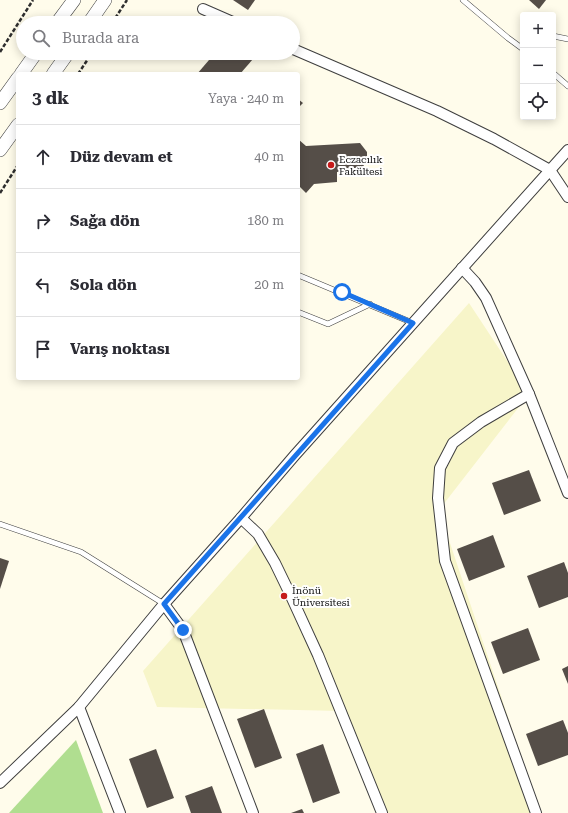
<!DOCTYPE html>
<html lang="tr">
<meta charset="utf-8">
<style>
:root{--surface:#fff;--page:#f2f2f3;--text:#2b2b33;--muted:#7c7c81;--line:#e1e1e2}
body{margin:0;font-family:"Roboto Serif",serif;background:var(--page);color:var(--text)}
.controls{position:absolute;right:12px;top:12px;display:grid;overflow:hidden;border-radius:4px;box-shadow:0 2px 10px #0003}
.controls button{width:36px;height:36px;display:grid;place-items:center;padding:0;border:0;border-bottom:1px solid var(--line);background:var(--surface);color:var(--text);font:20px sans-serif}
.stop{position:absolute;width:12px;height:12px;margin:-9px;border:3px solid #1a73e8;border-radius:50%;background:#fff}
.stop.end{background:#1a73e8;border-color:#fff;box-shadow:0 1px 4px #0008}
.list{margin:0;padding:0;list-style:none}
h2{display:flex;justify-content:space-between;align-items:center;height:52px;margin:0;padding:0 16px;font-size:17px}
h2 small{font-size:13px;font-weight:400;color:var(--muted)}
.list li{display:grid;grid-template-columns:26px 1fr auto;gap:12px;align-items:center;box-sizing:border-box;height:64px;padding:0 16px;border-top:1px solid var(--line)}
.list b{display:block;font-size:15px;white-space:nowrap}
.list em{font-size:13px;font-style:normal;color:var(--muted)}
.icon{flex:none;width:22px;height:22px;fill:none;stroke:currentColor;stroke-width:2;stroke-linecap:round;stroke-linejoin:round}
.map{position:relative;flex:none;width:568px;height:813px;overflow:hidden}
.search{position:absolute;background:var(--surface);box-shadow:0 2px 10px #0003;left:16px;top:16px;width:284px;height:44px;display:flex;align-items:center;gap:10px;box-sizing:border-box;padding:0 14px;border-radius:22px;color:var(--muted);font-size:15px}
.panel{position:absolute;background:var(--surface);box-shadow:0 2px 10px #0003;left:16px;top:72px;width:284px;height:308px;border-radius:4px}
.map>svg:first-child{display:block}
.farmland{fill:#f7f5c9}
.forest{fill:#b0de90}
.building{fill:#554e48}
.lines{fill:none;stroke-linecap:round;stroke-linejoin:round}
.service-casing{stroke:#3f3f3f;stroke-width:6}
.minor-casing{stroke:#3f3f3f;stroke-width:12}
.tertiary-casing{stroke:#3f3f3f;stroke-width:14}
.path{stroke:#2e2e2e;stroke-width:2.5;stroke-dasharray:4 2;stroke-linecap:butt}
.service{stroke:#fff;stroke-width:5}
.minor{stroke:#fff;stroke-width:10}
.tertiary{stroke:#fff;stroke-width:13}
.route{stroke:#1a73e8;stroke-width:5}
.poi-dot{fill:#c51b1b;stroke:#fff;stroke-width:1.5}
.labels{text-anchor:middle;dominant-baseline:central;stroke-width:4;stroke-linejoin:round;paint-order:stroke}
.poi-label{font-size:10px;fill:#0c0c0c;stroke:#fff;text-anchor:start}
</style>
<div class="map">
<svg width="568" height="813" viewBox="0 0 568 813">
<rect width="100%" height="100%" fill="#fffceb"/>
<polygon class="farmland" points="469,303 529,394 439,510 540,813 387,813 341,711 157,707 143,671"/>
<polygon class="forest" points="76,740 103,813 9,813"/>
<g class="building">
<polygon points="233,0 255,0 248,10"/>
<polygon points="529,0 546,0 539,9"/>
<polygon points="215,53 246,53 253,59 240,74 197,74"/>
<polygon points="298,99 303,103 298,108"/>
<polygon points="298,139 306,146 360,143 367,152 367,160 361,170 337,172 337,182 314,184 306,193 298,185"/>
<polygon points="529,470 541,501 504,515 492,483"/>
<polygon points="493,535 505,567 469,581 457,549"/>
<polygon points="0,558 9,561 0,589"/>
<polygon points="564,562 568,573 568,597 539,608 527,576"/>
<polygon points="528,628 540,660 503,674 491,642"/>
<polygon points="568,666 568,684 562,669"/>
<polygon points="264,709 282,758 255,768 237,719"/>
<polygon points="563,720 568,733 568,755 538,766 526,734"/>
<polygon points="323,744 340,793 313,803 296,754"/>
<polygon points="156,749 174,798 147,808 129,759"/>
<polygon points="212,786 222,813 191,813 185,796"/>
<polygon points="302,809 304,813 291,813"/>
</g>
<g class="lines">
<defs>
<g id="service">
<polyline points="463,0 508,38 523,49"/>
<polyline points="553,36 568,39"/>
<polyline points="553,73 568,86"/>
<polyline points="298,275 413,323"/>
<polyline points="298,312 328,324 370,304"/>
<polyline points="0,524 81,552 164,604"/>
</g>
<g id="minor">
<polyline points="203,9 235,23"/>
<polyline points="293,49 437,111 494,139 550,170 568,197"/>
<polyline points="462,268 475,282 486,298 529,394 568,493"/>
<polyline points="529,394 481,422 453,443 440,468 438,498 445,561 536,813"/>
<polyline points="241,518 258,534 275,563 290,594 318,655 382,813"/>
<polyline points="164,604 183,630 253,813"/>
<polyline points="79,707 120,813"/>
<polyline points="0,783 79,707 164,604 241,518 295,455 568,150"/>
</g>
<g id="tertiary">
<polyline points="57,23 74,0"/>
<polyline points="89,23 105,0"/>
<polyline points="21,74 36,53"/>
<polyline points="53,74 68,53"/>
<polyline points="0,103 18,78"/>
<polyline points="0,150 18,125"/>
</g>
</defs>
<use href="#service" class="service-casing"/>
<use href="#minor" class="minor-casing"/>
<use href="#tertiary" class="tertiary-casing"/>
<g class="path">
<polyline points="112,23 127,0"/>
<polyline points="0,52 33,0"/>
<polyline points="78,74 92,53"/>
<polyline points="0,193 18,165"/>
</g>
<use href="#service" class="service"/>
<use href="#minor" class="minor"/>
<use href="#tertiary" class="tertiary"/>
</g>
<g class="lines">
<polyline class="route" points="183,630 164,604 413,323 342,292"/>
</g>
<g class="poi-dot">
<circle cx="331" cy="165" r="4"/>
<circle cx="284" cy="596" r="4"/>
</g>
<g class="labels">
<g class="poi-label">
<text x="339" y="159">Eczacılık<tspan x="339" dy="12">Fakültesi</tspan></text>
<text x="292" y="590">İnönü<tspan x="292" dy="12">Üniversitesi</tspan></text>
</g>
</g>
</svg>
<div class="controls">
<button>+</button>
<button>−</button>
<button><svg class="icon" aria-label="locate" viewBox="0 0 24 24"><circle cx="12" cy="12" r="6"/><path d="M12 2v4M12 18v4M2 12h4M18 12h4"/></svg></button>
</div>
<div class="stop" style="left:342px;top:292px"></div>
<div class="stop end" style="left:183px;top:630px"></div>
<div class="search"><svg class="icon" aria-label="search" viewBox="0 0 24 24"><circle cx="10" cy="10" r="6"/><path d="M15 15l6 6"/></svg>Burada ara</div>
<section class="panel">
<h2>3 dk<small>Yaya · 240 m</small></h2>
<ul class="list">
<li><svg class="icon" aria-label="ahead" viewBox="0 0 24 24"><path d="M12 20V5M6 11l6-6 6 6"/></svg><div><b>Düz devam et</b></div><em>40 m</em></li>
<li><svg class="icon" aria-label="right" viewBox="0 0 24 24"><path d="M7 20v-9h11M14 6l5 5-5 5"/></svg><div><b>Sağa dön</b></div><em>180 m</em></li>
<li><svg class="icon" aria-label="left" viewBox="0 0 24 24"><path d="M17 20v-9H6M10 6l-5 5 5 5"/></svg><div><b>Sola dön</b></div><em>20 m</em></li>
<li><svg class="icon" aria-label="arrive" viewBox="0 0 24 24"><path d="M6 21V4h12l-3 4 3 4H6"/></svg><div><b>Varış noktası</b></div></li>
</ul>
</section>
</div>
